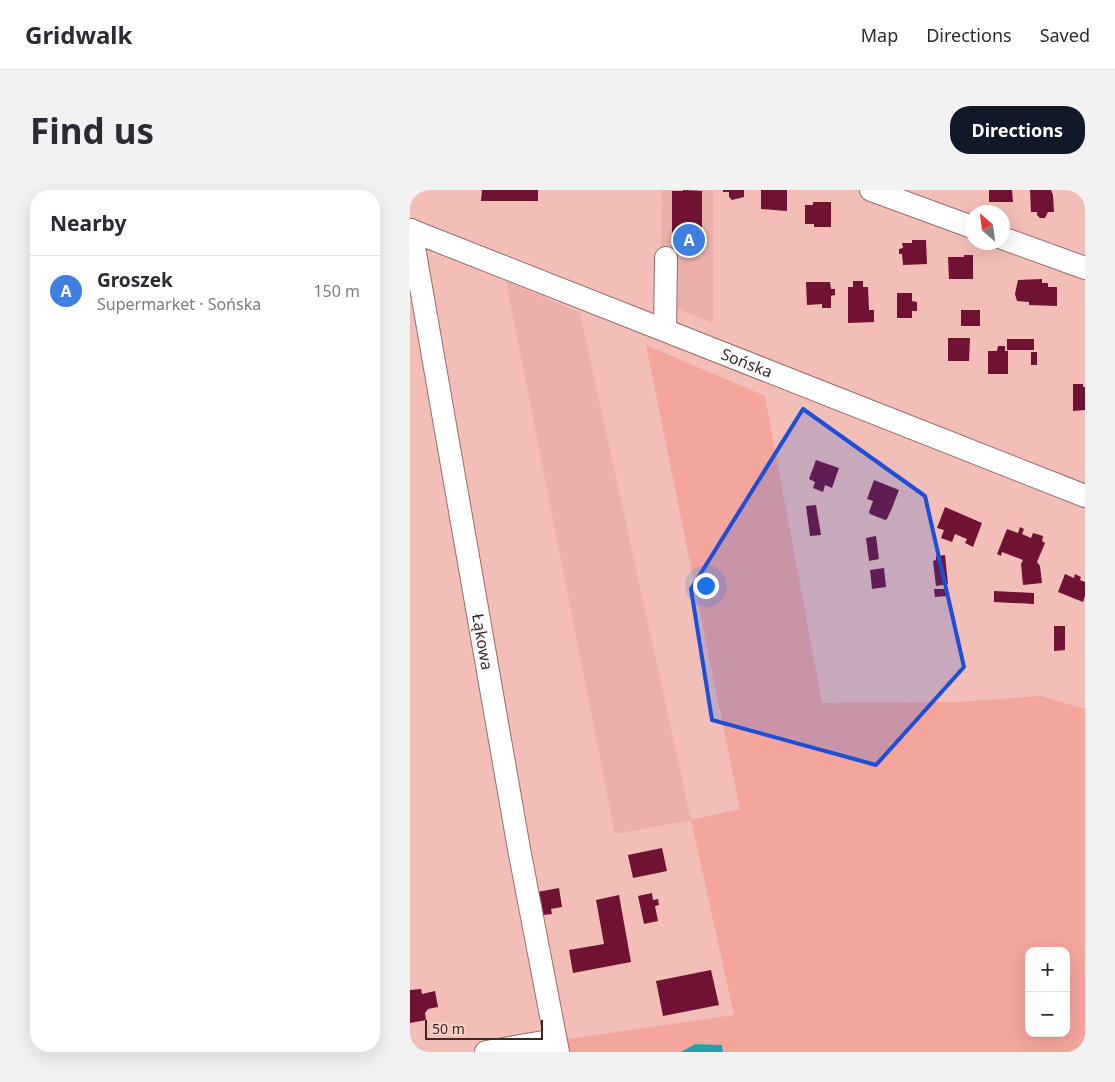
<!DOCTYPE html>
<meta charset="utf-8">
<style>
:root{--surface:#fff;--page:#f2f2f3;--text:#2b2b33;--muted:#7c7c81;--line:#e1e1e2;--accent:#111827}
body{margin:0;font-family:"Noto Sans",sans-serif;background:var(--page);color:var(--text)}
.controls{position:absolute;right:15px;bottom:15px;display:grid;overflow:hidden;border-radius:10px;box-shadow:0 5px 20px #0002}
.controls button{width:45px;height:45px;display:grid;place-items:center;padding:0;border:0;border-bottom:1px solid var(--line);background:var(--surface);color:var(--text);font:25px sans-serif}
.compass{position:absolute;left:555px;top:15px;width:45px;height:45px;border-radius:50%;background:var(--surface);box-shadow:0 5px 20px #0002;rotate:332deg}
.scale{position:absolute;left:15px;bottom:12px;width:118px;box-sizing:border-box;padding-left:5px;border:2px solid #3c2926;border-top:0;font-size:14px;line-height:18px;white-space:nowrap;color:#3c2926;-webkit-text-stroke:4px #f8cec8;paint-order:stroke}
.you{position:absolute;left:295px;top:395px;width:18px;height:18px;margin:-12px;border:4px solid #fff;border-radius:50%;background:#1a73e8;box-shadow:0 0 0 8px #1a73e833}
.badge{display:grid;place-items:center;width:32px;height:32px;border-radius:50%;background:var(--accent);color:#fff;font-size:16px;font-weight:700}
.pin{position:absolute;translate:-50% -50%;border:2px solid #fff;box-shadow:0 1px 5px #0006}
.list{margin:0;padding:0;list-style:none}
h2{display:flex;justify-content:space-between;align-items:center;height:65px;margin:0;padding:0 20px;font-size:21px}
h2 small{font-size:16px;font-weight:400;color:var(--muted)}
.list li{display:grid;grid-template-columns:32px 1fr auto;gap:15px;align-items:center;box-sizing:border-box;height:70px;padding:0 20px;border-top:1px solid var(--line)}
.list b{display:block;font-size:19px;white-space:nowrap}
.list p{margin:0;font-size:16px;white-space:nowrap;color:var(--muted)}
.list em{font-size:16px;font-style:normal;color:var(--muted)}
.map{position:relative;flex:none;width:675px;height:862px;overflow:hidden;border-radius:20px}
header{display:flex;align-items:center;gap:30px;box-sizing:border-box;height:70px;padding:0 25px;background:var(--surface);border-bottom:1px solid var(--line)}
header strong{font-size:24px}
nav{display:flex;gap:28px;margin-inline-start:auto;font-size:18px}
.intro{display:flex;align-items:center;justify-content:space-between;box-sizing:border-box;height:120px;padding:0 30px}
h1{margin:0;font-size:35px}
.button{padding:12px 22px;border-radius:20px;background:var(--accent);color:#fff;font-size:18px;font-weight:700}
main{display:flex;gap:30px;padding:0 30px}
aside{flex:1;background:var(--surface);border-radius:20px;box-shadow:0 5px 20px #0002}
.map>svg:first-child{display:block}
.built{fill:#ebb0a9}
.green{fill:#f4a59c;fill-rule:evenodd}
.water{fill:#249fae}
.building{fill:#701232}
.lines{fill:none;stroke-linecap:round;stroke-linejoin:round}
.minor-casing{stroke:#9a6c66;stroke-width:24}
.minor{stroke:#fff;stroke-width:22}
.marked{fill:#1d4ed8;fill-opacity:0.2;stroke:#1d4ed8;stroke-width:4;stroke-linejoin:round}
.labels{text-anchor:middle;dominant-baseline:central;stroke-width:5;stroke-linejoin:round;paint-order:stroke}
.street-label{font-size:16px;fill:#3c2926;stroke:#f8cec8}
</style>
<header>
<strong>Gridwalk</strong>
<nav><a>Map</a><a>Directions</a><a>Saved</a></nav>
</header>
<div class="intro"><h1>Find us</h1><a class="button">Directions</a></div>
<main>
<aside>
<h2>Nearby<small></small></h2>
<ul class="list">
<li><span class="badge" style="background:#3f7fe0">A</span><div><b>Groszek</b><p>Supermarket · Sońska</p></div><em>150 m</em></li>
</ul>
</aside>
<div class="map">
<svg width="675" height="862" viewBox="0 0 675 862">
<rect width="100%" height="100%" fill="#f2beb7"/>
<g class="built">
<polygon points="252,0 303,0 303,133 250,112"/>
<polygon points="96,91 170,123 281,630 205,644"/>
</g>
<path class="green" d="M236,155L355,206L412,513L548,512L631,506L675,519V862H314L312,855L285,854L271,862H154L151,850L324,825L281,630L330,619ZM619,761H656V843H619Z"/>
<polygon class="water" points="285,854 312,855 313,862 271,862"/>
<g class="building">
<polygon points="72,0 128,0 128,11 71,11"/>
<polygon points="273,0 292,1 292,59 262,59 262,1 273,1"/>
<polygon points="313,0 334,0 334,7 322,10 319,7 319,2 313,2"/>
<polygon points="351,0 377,0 377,21 351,19"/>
<polygon points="579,0 602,0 603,12 579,12"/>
<polygon points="620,0 641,0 643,5 644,22 638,22 635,28 630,28 627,25 627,22 621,22"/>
<polygon points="403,12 421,12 421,37 404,37 404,34 395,34 395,15 403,15"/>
<polygon points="502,50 516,50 517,74 493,75 492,64 489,64 489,59 493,58 492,53 502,53"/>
<polygon points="554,65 563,65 563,89 539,89 538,67 554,67"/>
<polygon points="632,89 632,93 638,93 638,97 647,97 647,116 619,115 619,112 607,111 605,104 608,90"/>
<polygon points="443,91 453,91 453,97 458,97 459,120 464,120 464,132 438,133 438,97 443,97"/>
<polygon points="396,92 420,92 421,99 425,99 425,105 421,106 421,118 412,118 412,114 397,115"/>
<polygon points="487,103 502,103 502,111 507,112 507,121 502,121 502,128 487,128"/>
<rect x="551" y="120" width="19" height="16"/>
<polygon points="538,148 560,148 559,171 538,171"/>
<rect x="597" y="149" width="27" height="11"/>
<polygon points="588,156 595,156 595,161 598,161 598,184 578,184 578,161 587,161"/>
<rect x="621" y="162" width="6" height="13"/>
<polygon points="663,194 673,194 673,197 675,197 675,220 663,221"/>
<polygon points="406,270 429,278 422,298 415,295 413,302 403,298 405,292 399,289"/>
<polygon points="464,290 489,300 482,318 477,329 475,330 460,324 459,322 463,311 457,309"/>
<polygon points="406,315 411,345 400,346 396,316"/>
<polygon points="535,317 572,333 563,357 555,353 557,349 545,344 542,352 531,348 534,340 527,338"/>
<polygon points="610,337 614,339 612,344 621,348 623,343 633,346 632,351 635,353 627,372 630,376 632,393 613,395 611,374 613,370 592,362 591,366 587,364 597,339 608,343"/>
<polygon points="466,346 469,369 459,371 456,348"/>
<polygon points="535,365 538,394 526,396 523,371 526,370 526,366"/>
<polygon points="474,378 476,397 462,399 460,380"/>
<polygon points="655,384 664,388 665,384 671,387 670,390 675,392 675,406 673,412 648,402"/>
<polygon points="524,399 537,399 537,406 525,407"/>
<polygon points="584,401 624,403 624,414 584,412"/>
<polygon points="644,436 655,436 655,460 644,461"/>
<polygon points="252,658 257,681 223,688 218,665"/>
<polygon points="149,698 152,717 141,719 142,724 133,725 132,720 131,721 127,702"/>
<polygon points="242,703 243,710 248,709 249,715 245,716 248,731 234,734 228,706"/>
<polygon points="209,705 221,772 163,783 159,760 194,754 186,710"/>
<polygon points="301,780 309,815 253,826 246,791"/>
<polygon points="11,799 12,804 25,801 28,817 18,819 15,823 16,830 0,833 0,800"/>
</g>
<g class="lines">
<defs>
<g id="minor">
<polyline points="461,0 562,37"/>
<path id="s1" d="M0,40L675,306"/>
<path id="s2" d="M1,40L109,659L148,862"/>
<polyline points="592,48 675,78"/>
<polyline points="255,140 256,68"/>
<polyline points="76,862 145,850"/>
</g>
</defs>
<use href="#minor" class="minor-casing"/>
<use href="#minor" class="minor"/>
</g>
<path class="marked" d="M393,219L515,306L554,477L466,575L302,530L281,399Z"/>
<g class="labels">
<g class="street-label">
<text stroke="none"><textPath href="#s1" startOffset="362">Sońska</textPath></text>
<text stroke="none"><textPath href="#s2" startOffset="418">Łąkowa</textPath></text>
</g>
</g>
</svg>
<div class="controls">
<button>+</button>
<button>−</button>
</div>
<svg class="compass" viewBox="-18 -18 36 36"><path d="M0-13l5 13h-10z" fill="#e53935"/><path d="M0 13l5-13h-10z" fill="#7c7c81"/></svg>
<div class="scale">50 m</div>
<div class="you"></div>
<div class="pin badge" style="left:279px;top:50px;background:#3f7fe0">A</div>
</div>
</main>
